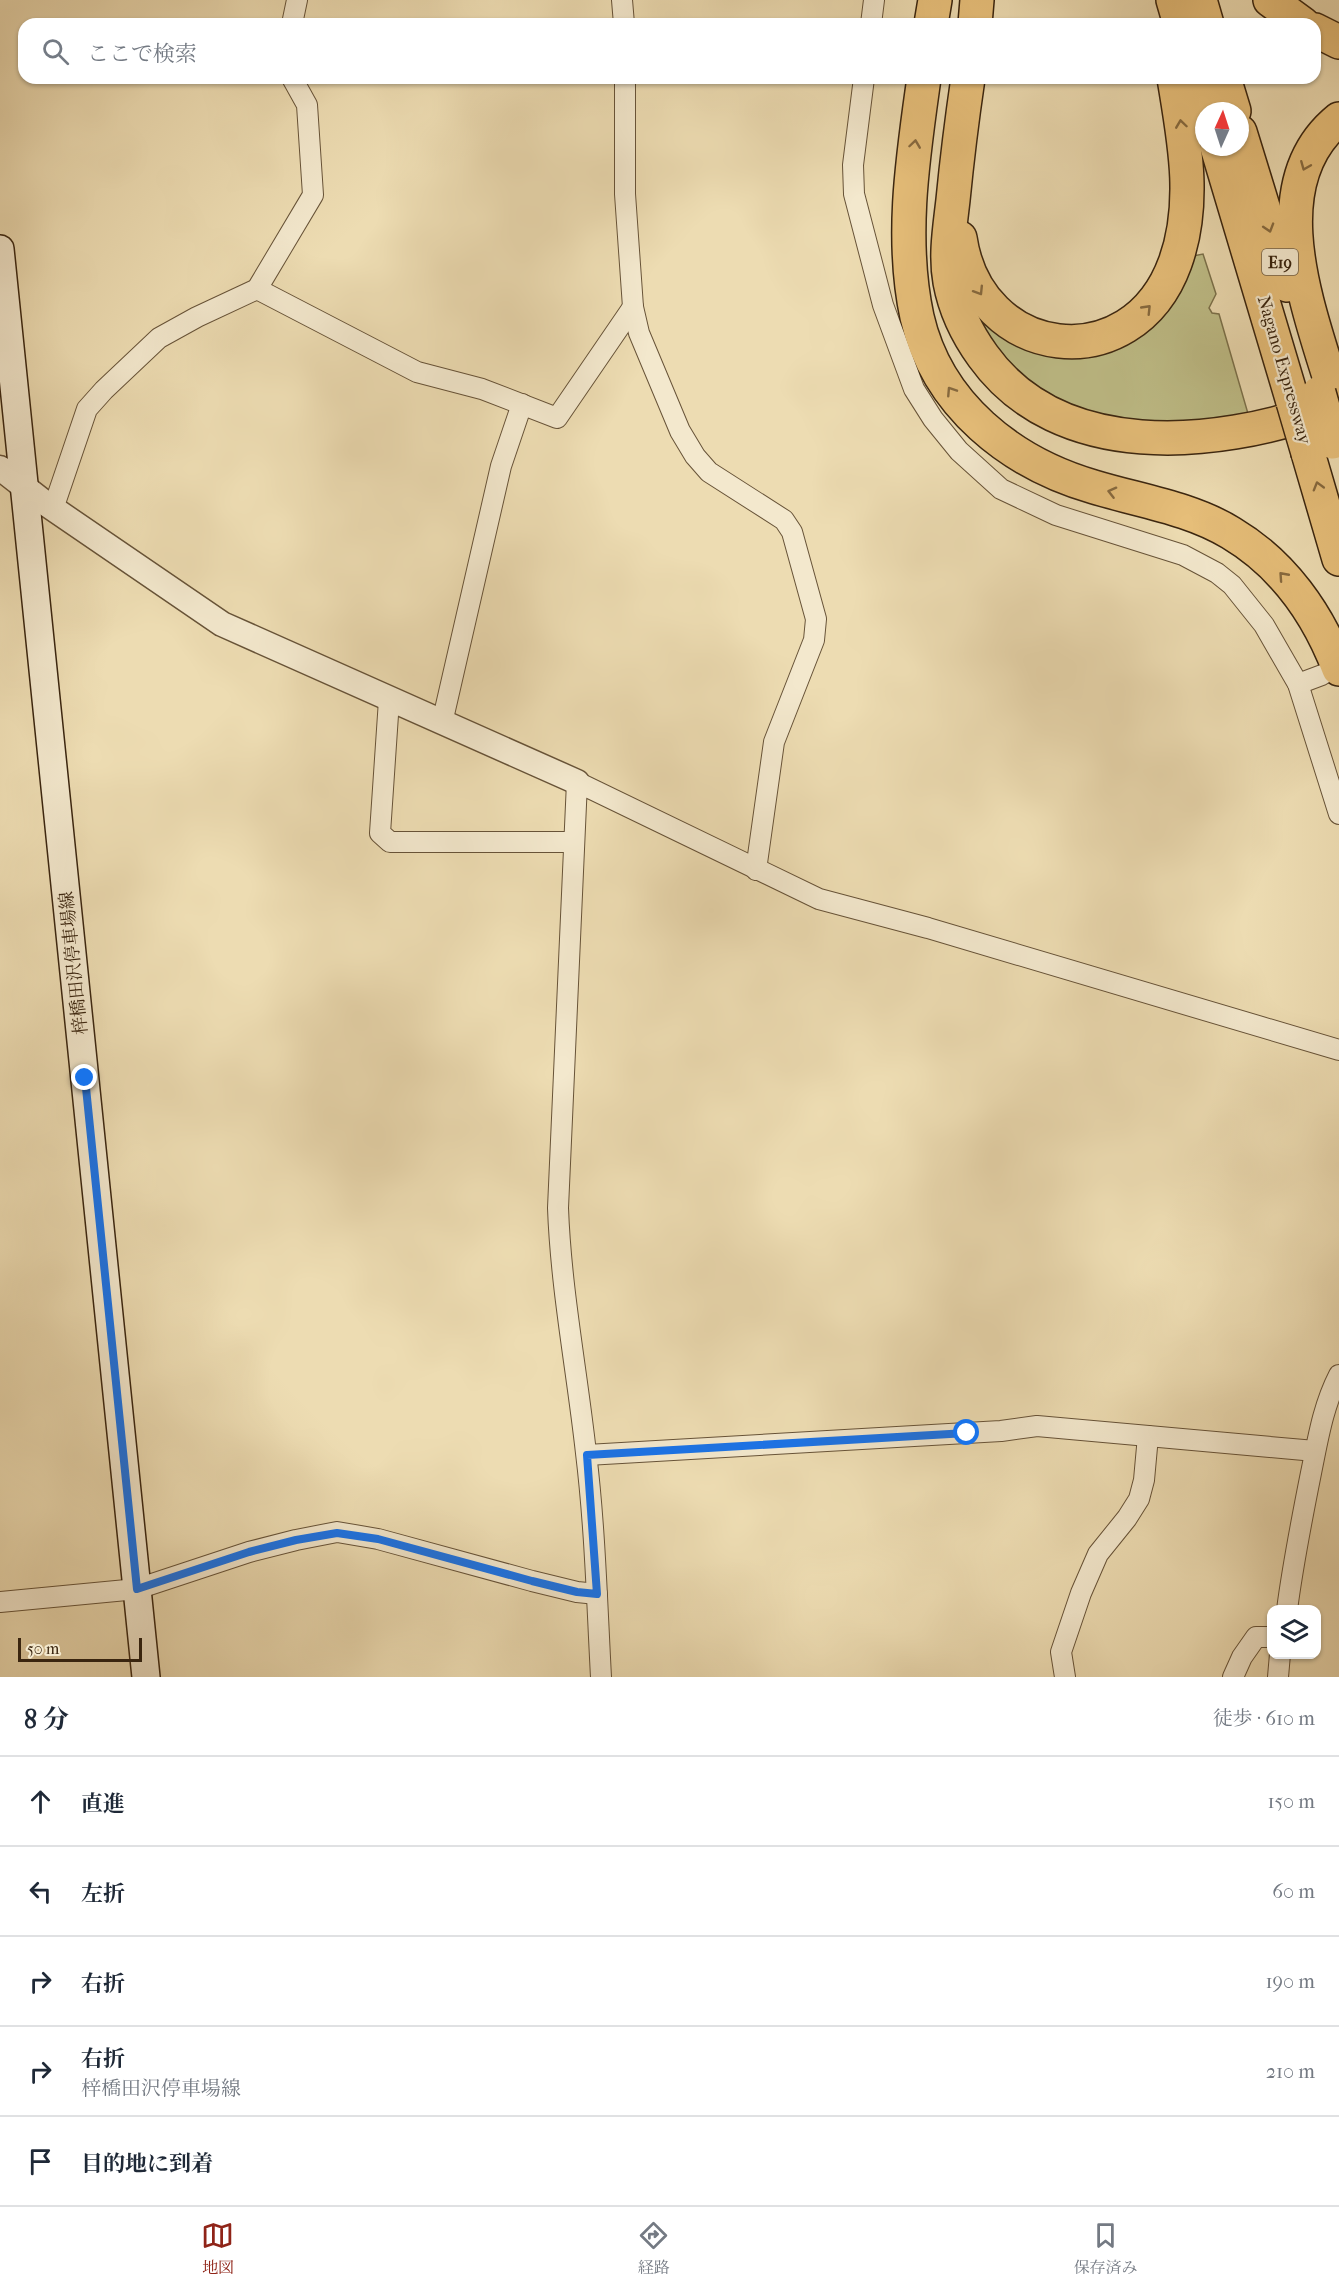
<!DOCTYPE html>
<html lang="ja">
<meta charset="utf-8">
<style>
:root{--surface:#fff;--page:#f6f6f7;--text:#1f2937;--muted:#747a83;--line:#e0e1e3;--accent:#8f2418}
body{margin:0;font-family:"IM FELL French Canon","Noto Serif JP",serif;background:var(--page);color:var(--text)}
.controls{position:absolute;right:18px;bottom:18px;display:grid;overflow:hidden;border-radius:12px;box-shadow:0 2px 4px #0004}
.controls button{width:54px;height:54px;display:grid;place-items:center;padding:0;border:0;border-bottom:2px solid var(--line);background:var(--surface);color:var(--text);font:30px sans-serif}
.compass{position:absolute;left:1195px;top:102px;width:54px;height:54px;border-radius:50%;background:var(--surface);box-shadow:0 2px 4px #0004;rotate:3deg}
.scale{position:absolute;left:18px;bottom:15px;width:124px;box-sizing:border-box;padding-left:6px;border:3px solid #3a250f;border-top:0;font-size:16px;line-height:21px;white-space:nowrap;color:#3a250f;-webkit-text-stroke:4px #f3e8cd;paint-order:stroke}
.stop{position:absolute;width:18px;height:18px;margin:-14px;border:4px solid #1a73e8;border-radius:50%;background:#fff}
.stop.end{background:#1a73e8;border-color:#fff;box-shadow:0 2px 6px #0008}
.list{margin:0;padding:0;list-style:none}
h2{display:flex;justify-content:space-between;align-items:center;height:78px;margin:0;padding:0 24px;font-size:26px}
h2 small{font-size:20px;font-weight:400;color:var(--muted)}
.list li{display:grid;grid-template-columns:39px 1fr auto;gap:18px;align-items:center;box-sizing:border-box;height:90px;padding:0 24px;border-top:2px solid var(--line)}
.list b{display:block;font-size:22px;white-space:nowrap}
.list p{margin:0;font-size:20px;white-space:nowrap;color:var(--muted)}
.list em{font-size:20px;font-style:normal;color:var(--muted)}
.icon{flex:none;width:33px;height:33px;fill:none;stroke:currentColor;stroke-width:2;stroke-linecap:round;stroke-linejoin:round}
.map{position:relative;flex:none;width:1339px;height:1677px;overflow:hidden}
.search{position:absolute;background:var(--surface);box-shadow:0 2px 4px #0004;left:18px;right:18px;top:18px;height:66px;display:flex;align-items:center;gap:15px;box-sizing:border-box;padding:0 21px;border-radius:18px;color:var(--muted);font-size:22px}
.sheet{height:528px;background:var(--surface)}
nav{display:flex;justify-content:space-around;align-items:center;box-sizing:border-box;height:84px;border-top:2px solid var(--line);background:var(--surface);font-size:16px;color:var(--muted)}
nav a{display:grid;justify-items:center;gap:3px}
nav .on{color:var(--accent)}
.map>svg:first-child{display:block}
.green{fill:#bfbe88;stroke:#7c724c;stroke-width:1.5}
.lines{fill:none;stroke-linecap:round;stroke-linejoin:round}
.minor-casing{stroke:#675338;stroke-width:22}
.tertiary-casing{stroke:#675338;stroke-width:27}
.secondary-casing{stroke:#3a250f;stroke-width:30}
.motorway-casing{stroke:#3a250f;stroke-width:36}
.minor{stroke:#f3e8cd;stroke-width:20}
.tertiary{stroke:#f3e8cd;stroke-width:24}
.secondary{stroke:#f3e8cd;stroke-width:27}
.motorway{stroke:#e6be79;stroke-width:33}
.motorway-bridge-casing{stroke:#3a250f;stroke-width:36;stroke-linecap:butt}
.motorway-bridge{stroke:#e6be79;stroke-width:33}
.oneway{stroke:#876a3f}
.route{stroke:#1a73e8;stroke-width:8}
.labels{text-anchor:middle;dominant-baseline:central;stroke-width:4.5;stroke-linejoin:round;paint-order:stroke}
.shield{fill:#f3e8cd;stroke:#726048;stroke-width:1.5}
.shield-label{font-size:16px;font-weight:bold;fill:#3a250f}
.street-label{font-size:18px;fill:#3a250f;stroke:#f3e8cd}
</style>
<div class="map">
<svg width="1339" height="1677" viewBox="0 0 1339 1677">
<rect width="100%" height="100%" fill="#eddcb2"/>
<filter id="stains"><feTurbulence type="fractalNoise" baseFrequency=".00333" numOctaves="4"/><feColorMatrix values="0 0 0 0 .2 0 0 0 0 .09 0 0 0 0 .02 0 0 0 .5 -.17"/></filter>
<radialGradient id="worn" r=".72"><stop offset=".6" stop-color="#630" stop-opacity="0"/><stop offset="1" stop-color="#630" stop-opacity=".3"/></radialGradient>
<polygon class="green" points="1203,254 1216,294 1209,308 1212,313 1219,314 1249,417 1190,425 1083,418 1019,381 967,313 978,307 1078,350 1193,256"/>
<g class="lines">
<defs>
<g id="minor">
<polyline points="622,0 624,24"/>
<polyline points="292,24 297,0"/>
<polyline points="871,24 874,0"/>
<polyline points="625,78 625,194 633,307 639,333 680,431 695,456 709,472 784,520 792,532 816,619 814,640 774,742 756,870"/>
<polyline points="864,78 853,165 854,194 883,305 914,389 933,419 959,451 1001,489 1056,515 1183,555 1217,573 1232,585 1264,625 1298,684 1339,814"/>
<polyline points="257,289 417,372 482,389 557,418 633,307"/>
<polyline points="53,509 87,409 104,390 159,338 197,317 257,289 313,195 307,105 292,78"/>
<polyline points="1298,684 1322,675"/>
<polyline points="389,700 380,833 390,842 574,842"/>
<polyline points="442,723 501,466 522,404"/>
<polyline points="587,1455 1001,1431 1037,1426 1315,1451"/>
<polyline points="0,1602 137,1589 249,1552 296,1540 337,1532 378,1539 532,1581 577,1592 597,1594"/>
<path d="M1287,1610C1293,1563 1302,1518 1311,1473C1318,1439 1323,1406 1339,1375"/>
<path d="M601,1677C597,1603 595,1527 586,1453C577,1371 561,1290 558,1208L577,782L819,899L928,928L1339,1050"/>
<polyline points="1065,1677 1061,1652 1081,1593 1098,1554 1127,1518 1139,1499 1144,1480 1148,1436"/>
<polyline points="1233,1677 1242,1657 1256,1637 1272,1637"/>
<polyline points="1278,1677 1280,1654"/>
</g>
<polyline id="tertiary" points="0,468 45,503 222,624 577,782"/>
<polyline id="secondary" points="0,249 146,1677"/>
<g id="motorway">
<polyline points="1173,0 1180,24"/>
<polyline points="1200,0 1207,24"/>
<polyline points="1270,0 1303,24"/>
<polyline points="931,24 935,0"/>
<polyline points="975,24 977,0"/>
<polyline points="1315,30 1339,42"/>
<path d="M924,78C913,156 900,238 917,317C937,405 1011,463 1094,487C1140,501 1190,508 1231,533C1283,564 1318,614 1339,669"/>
<path d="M968,78C962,119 957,159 953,200C950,227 945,255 950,282C955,309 967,334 983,356C1059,462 1215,448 1323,409"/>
<polyline points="1197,78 1207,111"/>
<polyline points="1224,78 1234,111"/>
<polyline points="1240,132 1287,285"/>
<polyline points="1217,147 1293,402"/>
<path d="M960,238C978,361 1132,381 1175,263C1197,203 1184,139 1174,78"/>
<path d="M1333,389C1309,309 1259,184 1339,119"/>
<polyline points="1308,453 1339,559"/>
</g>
</defs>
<use href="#minor" class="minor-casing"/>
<use href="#tertiary" class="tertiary-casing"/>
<use href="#secondary" class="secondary-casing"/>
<use href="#motorway" class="motorway-casing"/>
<use href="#minor" class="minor"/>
<use href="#tertiary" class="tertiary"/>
<use href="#secondary" class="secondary"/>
<use href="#motorway" class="motorway"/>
<defs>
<g id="motorway-bridge">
<polyline points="1319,393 1333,442"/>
<polyline points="1293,402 1308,453"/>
</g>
</defs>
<use href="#motorway-bridge" class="motorway-bridge-casing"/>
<use href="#motorway-bridge" class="motorway-bridge"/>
</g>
<defs><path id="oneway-chevron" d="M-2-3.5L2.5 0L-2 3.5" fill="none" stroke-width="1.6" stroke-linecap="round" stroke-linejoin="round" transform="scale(1.5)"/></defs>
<g class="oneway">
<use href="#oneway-chevron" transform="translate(1181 124) rotate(-98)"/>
<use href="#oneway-chevron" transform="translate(915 144) rotate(-82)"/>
<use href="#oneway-chevron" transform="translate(1305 166) rotate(112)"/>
<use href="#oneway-chevron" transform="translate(1269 228) rotate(73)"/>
<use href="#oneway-chevron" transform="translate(979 291) rotate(58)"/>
<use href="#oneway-chevron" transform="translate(1147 309) rotate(-46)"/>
<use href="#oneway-chevron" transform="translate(951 391) rotate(-123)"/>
<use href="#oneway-chevron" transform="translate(1318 486) rotate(-106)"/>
<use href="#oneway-chevron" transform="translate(1112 492) rotate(-166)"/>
<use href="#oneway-chevron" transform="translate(1283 576) rotate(-132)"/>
</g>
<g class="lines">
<polyline class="route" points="85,1078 137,1589 249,1552 296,1540 337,1533 378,1539 532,1581 577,1592 597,1594 587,1455 967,1433"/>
</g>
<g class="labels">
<rect class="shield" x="1262" y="249" width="36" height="26" rx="4.5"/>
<g class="shield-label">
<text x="1280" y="262">E19</text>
</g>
<g class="street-label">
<text transform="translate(1284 370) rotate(74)">Nagano Expressway</text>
<text transform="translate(74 963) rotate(-96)">梓橋田沢停車場線</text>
</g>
</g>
<rect width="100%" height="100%" filter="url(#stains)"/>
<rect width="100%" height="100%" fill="url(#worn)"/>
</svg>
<div class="controls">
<button><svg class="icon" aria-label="layers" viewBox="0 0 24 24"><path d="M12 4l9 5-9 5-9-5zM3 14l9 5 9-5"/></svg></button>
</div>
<svg class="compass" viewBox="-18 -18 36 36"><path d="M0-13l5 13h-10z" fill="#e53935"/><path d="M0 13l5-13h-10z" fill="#747a83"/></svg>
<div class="scale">50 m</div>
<div class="stop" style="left:967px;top:1433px"></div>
<div class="stop end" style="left:85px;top:1078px"></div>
<div class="search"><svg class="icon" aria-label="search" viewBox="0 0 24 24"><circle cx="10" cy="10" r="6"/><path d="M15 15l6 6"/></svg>ここで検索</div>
</div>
<section class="sheet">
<h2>8 分<small>徒歩 · 610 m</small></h2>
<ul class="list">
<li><svg class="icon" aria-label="ahead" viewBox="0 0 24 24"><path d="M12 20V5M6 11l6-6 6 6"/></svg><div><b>直進</b></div><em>150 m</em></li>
<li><svg class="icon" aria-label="left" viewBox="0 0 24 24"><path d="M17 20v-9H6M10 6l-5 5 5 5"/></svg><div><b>左折</b></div><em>60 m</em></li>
<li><svg class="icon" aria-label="right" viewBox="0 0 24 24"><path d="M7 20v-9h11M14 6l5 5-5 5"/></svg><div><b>右折</b></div><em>190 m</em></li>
<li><svg class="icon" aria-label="right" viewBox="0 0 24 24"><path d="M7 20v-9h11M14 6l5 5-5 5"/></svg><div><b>右折</b><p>梓橋田沢停車場線</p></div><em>210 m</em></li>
<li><svg class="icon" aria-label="arrive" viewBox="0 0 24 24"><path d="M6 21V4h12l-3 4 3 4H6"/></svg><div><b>目的地に到着</b></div></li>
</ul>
</section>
<nav>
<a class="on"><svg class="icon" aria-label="map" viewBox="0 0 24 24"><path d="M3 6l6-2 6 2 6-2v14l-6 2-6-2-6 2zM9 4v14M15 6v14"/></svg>地図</a>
<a><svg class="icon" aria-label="directions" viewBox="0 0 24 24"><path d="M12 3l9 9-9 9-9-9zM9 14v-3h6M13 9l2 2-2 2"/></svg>経路</a>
<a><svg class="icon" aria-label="saved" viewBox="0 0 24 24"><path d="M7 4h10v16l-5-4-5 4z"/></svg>保存済み</a>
</nav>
